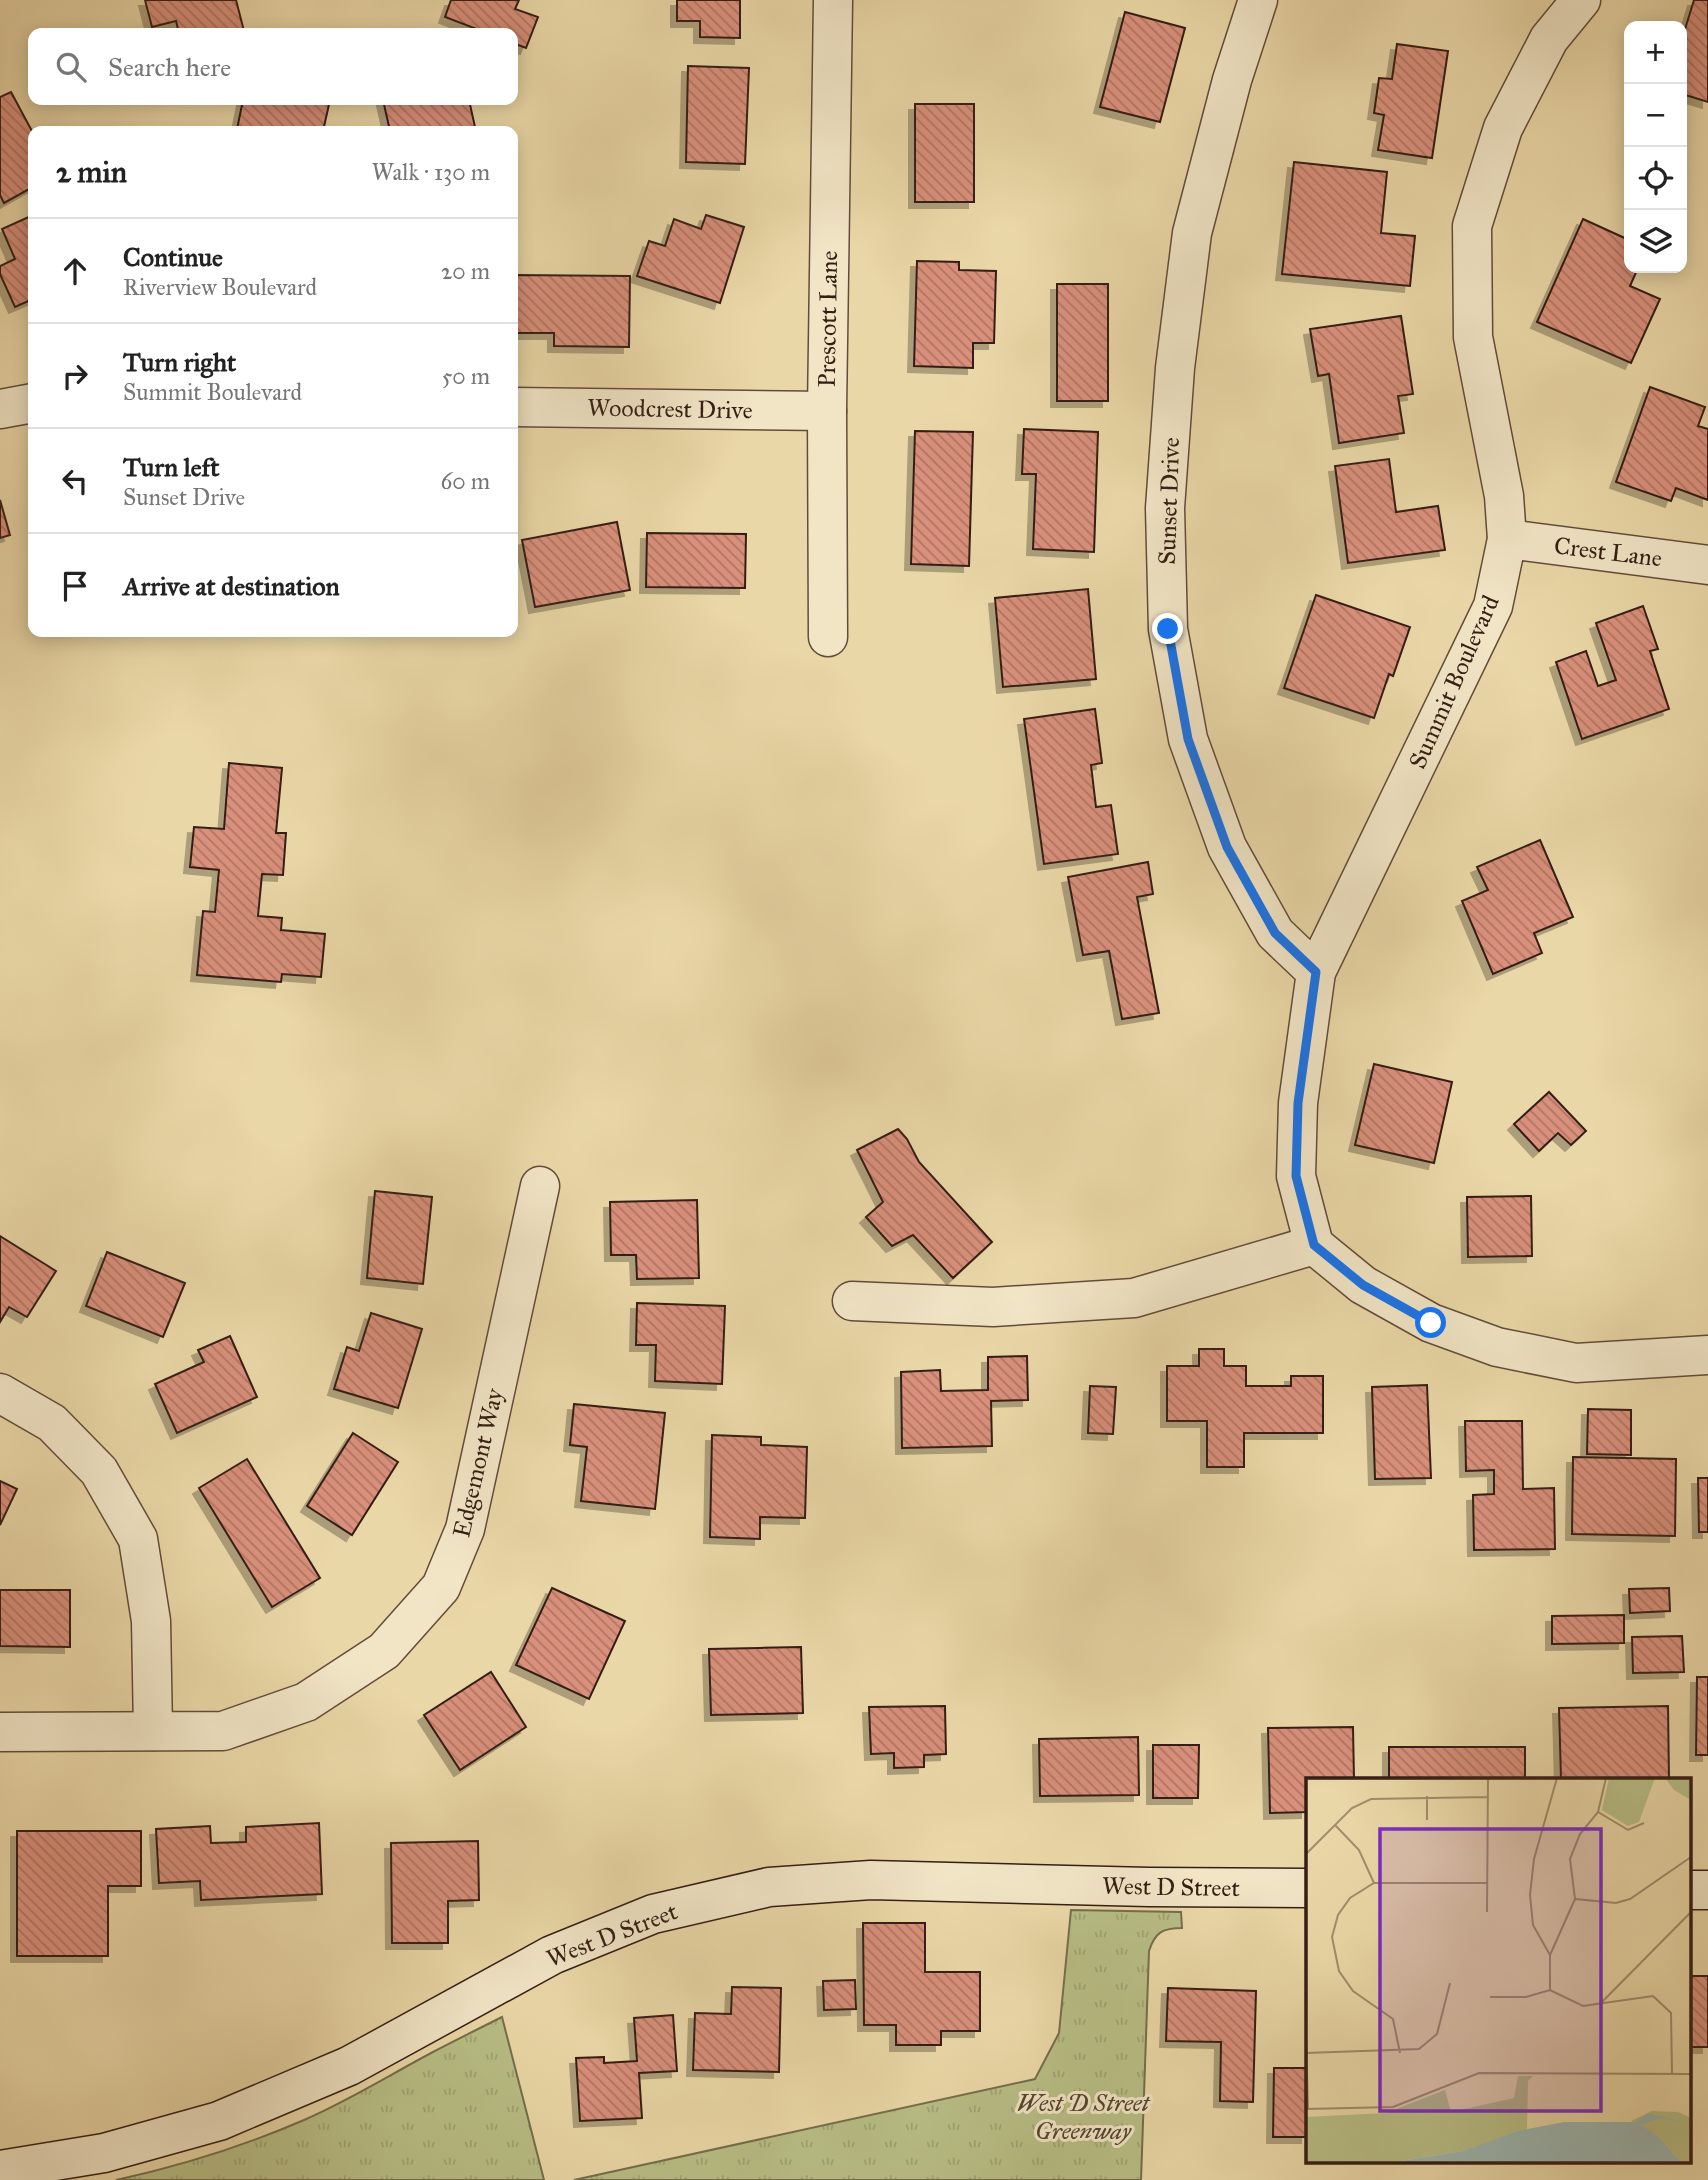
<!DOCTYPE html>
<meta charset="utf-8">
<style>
:root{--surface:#fff;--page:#f2f2f2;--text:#222;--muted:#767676;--line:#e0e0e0}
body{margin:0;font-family:"IM FELL Great Primer",serif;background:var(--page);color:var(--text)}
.controls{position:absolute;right:21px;top:21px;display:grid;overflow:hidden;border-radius:14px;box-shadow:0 4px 18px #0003}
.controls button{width:63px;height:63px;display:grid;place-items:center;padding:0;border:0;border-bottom:2px solid var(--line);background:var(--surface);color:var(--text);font:35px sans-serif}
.stop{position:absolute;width:21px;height:21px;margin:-16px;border:5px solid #1a73e8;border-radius:50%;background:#fff}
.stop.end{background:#1a73e8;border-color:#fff;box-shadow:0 2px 7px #0008}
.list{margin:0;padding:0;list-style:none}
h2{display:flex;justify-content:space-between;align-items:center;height:91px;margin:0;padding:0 28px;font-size:30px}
h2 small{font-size:23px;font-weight:400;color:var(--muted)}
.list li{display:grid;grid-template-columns:46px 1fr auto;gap:21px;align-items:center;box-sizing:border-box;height:105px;padding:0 28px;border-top:2px solid var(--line)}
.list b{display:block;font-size:26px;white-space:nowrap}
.list p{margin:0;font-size:23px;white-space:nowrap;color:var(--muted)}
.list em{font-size:23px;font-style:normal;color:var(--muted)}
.icon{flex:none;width:38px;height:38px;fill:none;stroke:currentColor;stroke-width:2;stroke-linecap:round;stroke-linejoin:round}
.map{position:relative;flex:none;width:1708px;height:2180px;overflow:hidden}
.search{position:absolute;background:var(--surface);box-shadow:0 4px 18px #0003;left:28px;top:28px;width:490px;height:77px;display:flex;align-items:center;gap:18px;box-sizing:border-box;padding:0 24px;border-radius:14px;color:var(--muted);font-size:26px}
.panel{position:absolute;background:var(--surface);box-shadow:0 4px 18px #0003;left:28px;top:126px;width:490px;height:511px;border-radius:14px}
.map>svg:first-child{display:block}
.park{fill:url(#park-tufts);stroke:#766e4d;stroke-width:2}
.building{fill:url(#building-back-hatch);stroke:#341e14;stroke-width:2;filter:url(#shadow)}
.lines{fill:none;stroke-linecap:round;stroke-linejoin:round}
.street-casing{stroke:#624c39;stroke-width:41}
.secondary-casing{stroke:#341e14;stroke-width:41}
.street{stroke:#f1e5c6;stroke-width:38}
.secondary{stroke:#f1e5c6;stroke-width:38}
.route{stroke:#1a73e8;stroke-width:9}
.labels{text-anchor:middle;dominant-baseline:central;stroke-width:6;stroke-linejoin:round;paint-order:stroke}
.street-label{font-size:24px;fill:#341e14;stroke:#f1e5c6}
.park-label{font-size:24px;font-style:italic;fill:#554630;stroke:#f1e5c6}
.inset-road{fill:none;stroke:#a18d6c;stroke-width:2}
.view{fill:#7b2cbf;fill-opacity:0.15;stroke:#7b2cbf;stroke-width:3.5}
.inset-edge{fill:none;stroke:#341e14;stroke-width:3.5}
</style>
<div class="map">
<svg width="1708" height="2180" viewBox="0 0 1708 2180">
<defs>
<pattern id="park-tufts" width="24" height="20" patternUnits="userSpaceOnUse" patternTransform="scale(1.75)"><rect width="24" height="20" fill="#b8be86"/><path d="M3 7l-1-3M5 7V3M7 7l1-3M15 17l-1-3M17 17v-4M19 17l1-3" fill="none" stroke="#9fa373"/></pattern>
<pattern id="building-back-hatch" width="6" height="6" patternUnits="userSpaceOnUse" patternTransform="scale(1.75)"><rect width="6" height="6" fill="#d9907b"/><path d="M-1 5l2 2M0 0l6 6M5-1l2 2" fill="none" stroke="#b17564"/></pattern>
<filter id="shadow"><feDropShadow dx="-6" dy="6" stdDeviation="0" flood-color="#0004"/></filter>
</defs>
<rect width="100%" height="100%" fill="#ead7a7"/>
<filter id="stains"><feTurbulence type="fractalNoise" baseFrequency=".00286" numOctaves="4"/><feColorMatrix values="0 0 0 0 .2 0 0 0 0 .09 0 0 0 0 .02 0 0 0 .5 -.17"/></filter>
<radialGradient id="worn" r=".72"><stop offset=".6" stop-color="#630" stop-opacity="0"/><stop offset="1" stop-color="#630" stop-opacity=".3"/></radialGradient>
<g class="park">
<path d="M1071,1910L1181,1912L1182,1928C1163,1928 1155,1932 1149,1951L1141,2180H574L1035,2079L1059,2033Z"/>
<path d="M502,2017L544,2180H116C180,2166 244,2146 304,2120C348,2101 388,2076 431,2053C454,2041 478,2029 502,2017Z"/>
</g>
<g class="building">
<polygon points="145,0 236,0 244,31 237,33 179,33 176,21 152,27"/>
<polygon points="451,0 519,0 515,9 538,17 526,48 513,43 513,33 487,33 445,17"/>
<polygon points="677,0 740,0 740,38 700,37 700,21 677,21"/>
<polygon points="1694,0 1708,0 1708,102 1682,94 1682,39"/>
<polygon points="1125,12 1185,28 1160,122 1100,107"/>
<polygon points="1397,44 1448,51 1432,158 1378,150 1384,115 1374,113 1379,78 1392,79"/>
<polygon points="688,66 749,68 745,164 686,162"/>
<polygon points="11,92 33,133 33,187 4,203 0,195 0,97"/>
<polygon points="243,100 330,100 323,131 245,131 237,129"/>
<polygon points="383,100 469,100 475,127 451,131 390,131"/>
<rect x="915" y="104" width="59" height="98"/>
<polygon points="1294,162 1387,172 1381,233 1415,236 1410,286 1282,274"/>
<polygon points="33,215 33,299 15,307 0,274 0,266 15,259 2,229"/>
<polygon points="706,215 744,227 720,303 637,276 649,241 665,246 674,219 701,229"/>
<polygon points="1583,219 1629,240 1629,268 1638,268 1630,286 1660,299 1631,363 1537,322"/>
<polygon points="917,261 959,262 959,270 996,271 994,343 973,343 973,368 914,366"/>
<polygon points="514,275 630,276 629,347 554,346 554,333 514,333"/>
<rect x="1057" y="284" width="51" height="117"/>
<polygon points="1401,316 1413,394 1398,396 1404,433 1339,443 1329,374 1318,376 1310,329"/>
<polygon points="1650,387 1705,407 1698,426 1708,429 1708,500 1676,488 1671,501 1616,482"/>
<polygon points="1024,429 1098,432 1094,552 1033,549 1036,474 1022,474"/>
<polygon points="915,431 973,432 969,566 911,564"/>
<polygon points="1389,459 1396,512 1438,506 1445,550 1348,563 1335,466"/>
<polygon points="0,500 10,535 0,538"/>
<polygon points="617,522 630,590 535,607 522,540"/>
<polygon points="647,533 746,534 745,588 646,587"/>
<polygon points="1088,589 1096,679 1003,687 995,598"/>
<polygon points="1316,595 1410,627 1393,676 1389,674 1374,718 1284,688"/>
<polygon points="1643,606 1658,649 1650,651 1669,709 1582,739 1556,662 1586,651 1598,686 1616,680 1596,623"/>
<polygon points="1095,709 1102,763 1091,765 1096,807 1111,805 1118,854 1044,864 1024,719"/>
<polygon points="229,763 282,768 276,833 286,833 283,875 262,874 258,916 282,918 281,930 325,934 321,977 282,974 281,982 197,975 203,911 215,912 219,870 190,867 194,827 224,829"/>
<polygon points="1540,840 1573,917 1534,933 1542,953 1493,974 1462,901 1488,890 1477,867"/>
<polygon points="1148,862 1153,894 1137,897 1159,1013 1122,1019 1109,951 1083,955 1068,877"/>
<polygon points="1374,1064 1452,1082 1434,1163 1355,1145"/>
<polygon points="1549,1092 1586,1131 1571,1145 1558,1133 1539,1151 1514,1124"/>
<polygon points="898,1129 907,1139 919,1162 992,1242 953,1278 913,1235 892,1246 866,1217 883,1202 857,1150"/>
<polygon points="375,1191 432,1197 423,1284 367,1278"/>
<polygon points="1531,1196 1532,1256 1468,1257 1467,1197"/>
<polygon points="697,1200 699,1278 637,1279 636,1255 611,1255 610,1202"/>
<polygon points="0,1236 56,1271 27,1317 9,1307 0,1322"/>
<polygon points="107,1252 185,1283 163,1337 86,1306"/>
<polygon points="637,1303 725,1306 722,1384 655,1381 656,1345 636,1345"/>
<polygon points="371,1313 422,1329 398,1408 334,1389 347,1347 359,1351"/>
<polygon points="230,1336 257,1397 177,1433 155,1384 204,1362 198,1350"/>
<polygon points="1199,1349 1224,1349 1224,1366 1246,1366 1246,1386 1291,1386 1291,1376 1323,1376 1323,1433 1244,1433 1244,1467 1207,1467 1207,1421 1167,1421 1167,1366 1199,1366"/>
<polygon points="1027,1356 1028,1400 991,1401 992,1446 902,1448 901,1372 940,1370 941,1391 988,1390 988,1357"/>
<polygon points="1427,1385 1431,1478 1375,1479 1372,1387"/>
<polygon points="1090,1386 1116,1387 1113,1434 1088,1433"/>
<polygon points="574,1404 665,1413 655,1509 581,1501 587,1447 570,1445"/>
<polygon points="1588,1409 1631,1410 1631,1455 1587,1454"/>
<polygon points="1465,1421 1522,1421 1523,1489 1554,1488 1555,1549 1474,1550 1473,1495 1494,1494 1494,1470 1466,1471"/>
<polygon points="353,1433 398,1462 352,1535 307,1506"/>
<polygon points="712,1435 761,1437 761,1445 807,1447 805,1518 760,1517 760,1539 710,1537"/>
<polygon points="1573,1457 1676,1459 1675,1536 1572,1534"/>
<polygon points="247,1459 320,1578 272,1607 199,1488"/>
<polygon points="1698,1478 1708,1478 1708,1532 1699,1532"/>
<polygon points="0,1481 17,1489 0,1525"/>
<polygon points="552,1588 625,1621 589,1699 516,1665"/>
<polygon points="1669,1588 1670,1611 1630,1613 1629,1589"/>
<polygon points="0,1590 70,1590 70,1647 0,1646"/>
<polygon points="1624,1615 1624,1643 1552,1644 1552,1616"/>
<polygon points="1682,1636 1684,1672 1633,1673 1632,1637"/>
<polygon points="801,1647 803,1713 711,1715 709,1649"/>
<polygon points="491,1672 526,1727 460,1770 424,1715"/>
<polygon points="1697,1677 1708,1677 1708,1755 1696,1755"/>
<polygon points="945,1706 946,1754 924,1755 924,1767 894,1768 894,1753 871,1754 869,1707"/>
<polygon points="1668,1706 1669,1779 1561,1779 1559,1708"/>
<polygon points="1353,1727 1354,1779 1307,1779 1307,1812 1270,1813 1268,1728"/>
<polygon points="1138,1737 1139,1795 1040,1796 1039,1739"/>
<polygon points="1153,1745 1199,1745 1198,1798 1153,1798"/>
<rect x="1389" y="1747" width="136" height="32"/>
<polygon points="319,1823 322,1894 201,1900 200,1881 159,1883 156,1829 210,1826 211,1843 246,1842 246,1827"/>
<polygon points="17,1831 141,1831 141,1886 108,1886 108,1956 17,1956"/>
<polygon points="478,1841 479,1900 448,1901 448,1943 392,1943 391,1843"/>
<polygon points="863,1923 925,1923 925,1972 980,1972 980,2031 941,2031 941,2045 896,2045 896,2025 864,2025"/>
<rect x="1689" y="1976" width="19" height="71"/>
<polygon points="855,1980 856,2009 824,2010 823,1981"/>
<polygon points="732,1987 781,1988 779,2072 693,2070 695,2013 731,2014"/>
<polygon points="1168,1988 1256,1991 1253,2102 1220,2101 1221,2042 1166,2041"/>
<polygon points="673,2015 677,2071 639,2073 642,2118 580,2121 576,2058 604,2057 604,2063 637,2061 634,2018"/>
<polygon points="1274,2068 1307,2068 1307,2137 1273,2137"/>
</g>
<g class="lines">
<defs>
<g id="street">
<polyline points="1258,0 1232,80 1192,233 1175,368 1165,508 1168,629 1188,739 1227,847 1275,933 1316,972"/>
<polyline points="513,407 827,411"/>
<polyline points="0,409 33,403"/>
<polyline points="1507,539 1708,565"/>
<polyline points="828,637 827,411 833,0"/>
<polyline points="1314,1245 1296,1176 1298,1103 1316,972 1493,606 1507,539 1504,496 1473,337 1472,226 1503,128 1549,39 1581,0"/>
<polyline points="852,1301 993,1307 1134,1298 1314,1245 1363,1285 1431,1323 1497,1347 1576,1363 1708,1355"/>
<polyline points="0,1393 52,1423 99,1471 138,1539 151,1621 153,1731"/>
<polyline points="0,1732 223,1731 306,1702 384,1651 441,1587 465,1529 540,1186"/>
</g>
<g id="secondary">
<polyline points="1689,1890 1708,1890"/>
<polyline points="0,2170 104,2153 219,2121 349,2066 552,1955 653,1914 769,1887 871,1880 1149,1887 1307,1888"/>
</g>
</defs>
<use href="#street" class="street-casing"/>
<use href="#secondary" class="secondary-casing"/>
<use href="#street" class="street"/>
<use href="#secondary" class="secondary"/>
</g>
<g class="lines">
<polyline class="route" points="1168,629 1188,739 1227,847 1275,933 1316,972 1298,1103 1296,1176 1314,1245 1363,1285 1431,1323"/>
</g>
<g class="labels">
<g class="street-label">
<text transform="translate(828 319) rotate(-89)">Prescott Lane</text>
<text transform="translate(670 409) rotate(1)">Woodcrest Drive</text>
<text transform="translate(1169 501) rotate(-88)">Sunset Drive</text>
<text transform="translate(1608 552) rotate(7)">Crest Lane</text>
<text transform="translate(1454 682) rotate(-66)">Summit Boulevard</text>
<text transform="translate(478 1463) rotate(-77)">Edgemont Way</text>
<text transform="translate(1171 1887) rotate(1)">West D Street</text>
<text transform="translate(612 1935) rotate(-21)">West D Street</text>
</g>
<g class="park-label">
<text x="1083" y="2103">West D Street<tspan x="1083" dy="28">Greenway</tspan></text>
</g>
</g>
<g transform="translate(1306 1778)">
<rect width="385" height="385" fill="#ead7a7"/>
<path d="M303,0H349L333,44L322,48L296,32ZM359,0H385V22L368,12ZM212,298H227L222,303L221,352L157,373L83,385H0V339L80,335L139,312L145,334L208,320ZM346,333L372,334L385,340V385H376L352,358L325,343Z" fill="#b8be86"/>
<path d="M342,335L385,346L355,340L334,347L352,358L376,385H83L157,373L212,353L258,344H329Z" fill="#9cb7b2"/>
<path class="inset-road" d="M292,34L322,52L338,45M121,42V18M29,47L53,72L68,105M0,76L46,30L65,21L182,19M269,121L310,125L324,121L385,79M181,134L182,0M244,177L227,147L224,117L228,81L251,0M244,212V177L269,121L264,81L274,56L292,34L300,0M184,219H220L244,212L277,228L347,218L365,235L366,296M293,227L385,134M0,253L2,331M0,275L113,271L131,256L144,205M94,275L87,241L47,213L33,193L26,159L32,137L44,120L68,105H181M0,331L87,329L173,295L385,296"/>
<path class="view" d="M74,51H295V333H74Z"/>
<rect width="385" height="385" class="inset-edge"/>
</g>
<rect width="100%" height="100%" filter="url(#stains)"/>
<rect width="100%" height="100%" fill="url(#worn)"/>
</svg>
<div class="controls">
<button>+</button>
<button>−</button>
<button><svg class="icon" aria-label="locate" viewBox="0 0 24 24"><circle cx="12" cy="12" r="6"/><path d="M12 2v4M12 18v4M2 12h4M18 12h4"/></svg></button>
<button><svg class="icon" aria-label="layers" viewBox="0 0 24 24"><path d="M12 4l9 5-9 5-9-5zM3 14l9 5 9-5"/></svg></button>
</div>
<div class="stop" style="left:1431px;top:1323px"></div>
<div class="stop end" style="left:1168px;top:629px"></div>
<div class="search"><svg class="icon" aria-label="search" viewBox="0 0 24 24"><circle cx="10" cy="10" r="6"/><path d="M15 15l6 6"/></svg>Search here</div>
<section class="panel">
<h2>2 min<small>Walk · 130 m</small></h2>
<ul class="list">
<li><svg class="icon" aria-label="ahead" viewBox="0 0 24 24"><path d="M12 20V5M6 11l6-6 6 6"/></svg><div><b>Continue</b><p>Riverview Boulevard</p></div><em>20 m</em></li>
<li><svg class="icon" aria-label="right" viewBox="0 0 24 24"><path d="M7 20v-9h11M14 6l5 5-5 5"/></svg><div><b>Turn right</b><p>Summit Boulevard</p></div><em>50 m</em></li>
<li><svg class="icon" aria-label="left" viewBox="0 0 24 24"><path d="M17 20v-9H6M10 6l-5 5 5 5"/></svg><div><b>Turn left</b><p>Sunset Drive</p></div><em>60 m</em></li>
<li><svg class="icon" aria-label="arrive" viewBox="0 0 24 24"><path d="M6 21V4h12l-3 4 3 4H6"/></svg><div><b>Arrive at destination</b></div></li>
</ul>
</section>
</div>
